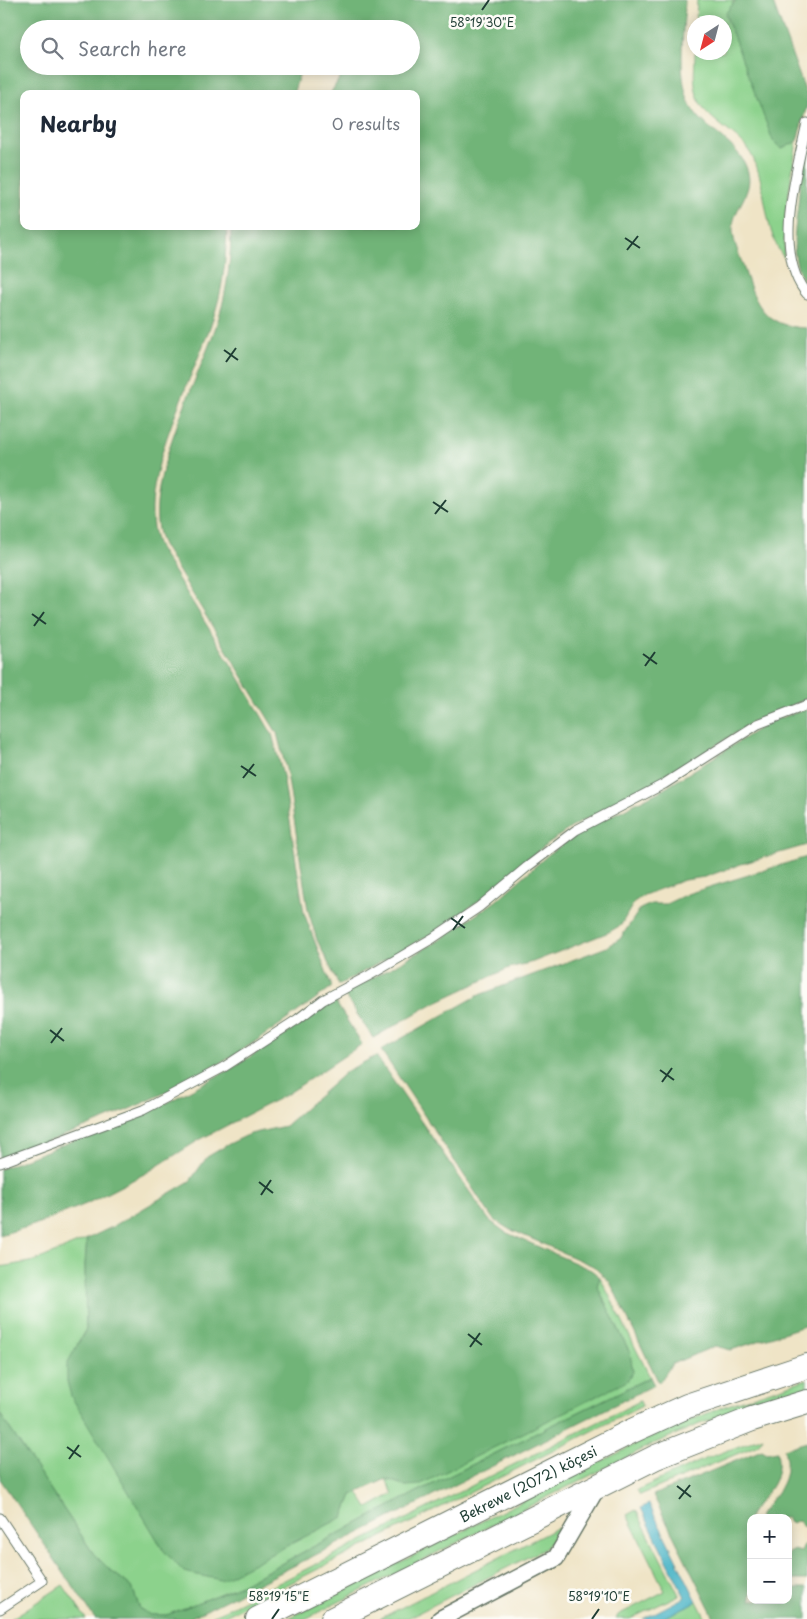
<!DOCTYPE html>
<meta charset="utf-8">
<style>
:root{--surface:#fff;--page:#f6f6f7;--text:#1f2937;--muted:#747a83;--line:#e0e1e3}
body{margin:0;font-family:"Playpen Sans",sans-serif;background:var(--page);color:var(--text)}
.controls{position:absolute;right:15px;bottom:15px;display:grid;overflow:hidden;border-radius:10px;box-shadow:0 2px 12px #0003}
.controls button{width:45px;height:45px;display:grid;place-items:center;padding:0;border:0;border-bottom:1px solid var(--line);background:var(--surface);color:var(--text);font:25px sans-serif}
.compass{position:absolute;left:687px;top:15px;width:45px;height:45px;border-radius:50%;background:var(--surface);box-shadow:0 2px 12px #0003;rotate:216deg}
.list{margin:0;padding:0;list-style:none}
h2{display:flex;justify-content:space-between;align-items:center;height:65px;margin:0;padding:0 20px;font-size:21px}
h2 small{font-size:16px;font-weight:400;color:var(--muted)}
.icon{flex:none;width:28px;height:28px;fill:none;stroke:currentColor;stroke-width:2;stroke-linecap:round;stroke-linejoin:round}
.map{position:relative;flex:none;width:807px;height:1619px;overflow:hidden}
.search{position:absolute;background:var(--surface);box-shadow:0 2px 12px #0003;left:20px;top:20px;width:400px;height:55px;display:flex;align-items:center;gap:12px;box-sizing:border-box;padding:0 18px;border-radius:28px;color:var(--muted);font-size:19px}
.panel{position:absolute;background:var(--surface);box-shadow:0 2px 12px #0003;left:20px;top:90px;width:400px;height:140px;border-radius:10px}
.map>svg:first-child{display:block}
.green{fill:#8cd28c;stroke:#568860}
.forest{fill:#71b478;stroke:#487856}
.water{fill:#49b4c6;stroke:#34787d}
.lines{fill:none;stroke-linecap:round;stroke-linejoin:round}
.service-casing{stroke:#687767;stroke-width:11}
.minor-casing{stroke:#687767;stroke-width:19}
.secondary-casing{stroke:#687767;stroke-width:26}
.service{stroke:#fff;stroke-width:9}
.minor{stroke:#fff;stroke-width:16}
.secondary{stroke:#fff;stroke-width:24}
.ticks{fill:none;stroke:#1f3d34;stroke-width:2}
.labels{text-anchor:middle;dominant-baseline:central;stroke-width:5;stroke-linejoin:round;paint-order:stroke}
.street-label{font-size:14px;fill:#1f3d34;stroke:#fdfcf7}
.ticks-label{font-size:12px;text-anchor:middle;fill:#1f3d34;stroke:#fdfcf7;stroke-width:5;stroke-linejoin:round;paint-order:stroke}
</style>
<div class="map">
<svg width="807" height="1619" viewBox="0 0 807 1619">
<rect width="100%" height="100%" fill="#fdfcf7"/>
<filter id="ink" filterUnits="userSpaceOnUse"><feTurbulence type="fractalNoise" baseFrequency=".02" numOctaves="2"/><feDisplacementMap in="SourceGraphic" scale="10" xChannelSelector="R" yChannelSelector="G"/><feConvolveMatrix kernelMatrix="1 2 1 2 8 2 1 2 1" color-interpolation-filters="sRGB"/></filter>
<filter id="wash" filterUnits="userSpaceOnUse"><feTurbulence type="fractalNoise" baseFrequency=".0096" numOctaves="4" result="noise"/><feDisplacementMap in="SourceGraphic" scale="20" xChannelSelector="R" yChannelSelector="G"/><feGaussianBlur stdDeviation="1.12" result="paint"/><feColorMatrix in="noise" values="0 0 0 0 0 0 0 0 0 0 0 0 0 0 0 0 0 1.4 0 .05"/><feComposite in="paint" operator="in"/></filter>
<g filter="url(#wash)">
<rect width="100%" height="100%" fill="#efe4c6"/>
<g class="green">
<path d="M697,0H736L732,2L782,149L797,141L785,217L784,258C763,229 768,192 754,160C742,131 702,123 696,91C693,79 695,65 695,53L724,52V22H696Z"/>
<polygon points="87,1239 85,1265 86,1329 77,1344 343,1517 352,1495 358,1492 368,1508 393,1494 386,1479 406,1486 630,1353 597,1286 600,1277 650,1377 415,1493 239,1586 167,1615 151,1615 140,1609 132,1587 110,1570 93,1553 0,1414 0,1267 35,1261"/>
<polygon points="807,1379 807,1388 702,1423 653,1444 305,1619 287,1619 650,1437 725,1406"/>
<polygon points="640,1401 642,1406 219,1619 207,1619"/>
<polygon points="763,1437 758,1445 640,1495 637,1490 705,1459"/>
<polygon points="636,1510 679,1595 630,1619 616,1619 618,1615 665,1591 627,1515"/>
<polygon points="557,1528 560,1530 546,1548 406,1619 379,1619"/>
<polygon points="63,1585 86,1619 11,1619"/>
<polygon points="697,1601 706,1619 661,1619"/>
</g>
<g class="forest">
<path d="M0,0H685C684,32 675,84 694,111C709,133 742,145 748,173C753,193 734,208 733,226C732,239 738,251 742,263C755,301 761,327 807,328V699L758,719L660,780L575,825L544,846L490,893L432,934L339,985L317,940L308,910L287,773L277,733L163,545C136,491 203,372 219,317C228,287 231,257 231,226H416V94H330L347,66H411V29H29V66H302L293,94H24V226H227C226,254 224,283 216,309C198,372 130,486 159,548L237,674L272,734L283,776L304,913L332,987C297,1012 263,1038 226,1060C155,1102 78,1132 0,1158Z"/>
<polygon points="736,0 772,0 807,96 807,105 797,141 782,149 773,141 725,14"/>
<path d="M807,139V286C788,258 795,234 798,204C800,181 801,160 807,139Z"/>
<polygon points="807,709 807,845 741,864 705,877 684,880 644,895 634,902 621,925 609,932 533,962 509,968 432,1004 373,1038 344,994 438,941 496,901 549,854 577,833 664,789 771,721"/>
<polygon points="807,857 807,1325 731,1350 715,1346 672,1364 659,1383 610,1282 593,1266 507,1228 493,1219 381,1050 479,995 607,947 620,939 640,909 651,904 666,904 687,894"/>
<polygon points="333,998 362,1044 289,1093 199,1140 148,1172 86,1204 34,1225 0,1235 0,1169 153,1110 234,1067 304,1022"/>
<polygon points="376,1056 489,1220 505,1232 591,1270 600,1277 597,1286 630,1353 633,1372 627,1381 419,1485 406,1486 386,1479 352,1495 343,1517 221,1580 184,1572 164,1551 71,1396 67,1381 67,1364 86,1329 85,1265 87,1239 112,1227 190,1181 207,1157 229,1144 250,1134 285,1126 347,1071"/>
<polygon points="650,1377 654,1385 188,1619 95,1619 0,1479 0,1414 93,1553 110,1570 132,1587 140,1609 151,1615 167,1615 239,1586 415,1493"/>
<path d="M807,1442V1528L802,1526L799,1520L792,1523L788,1521V1518H758C774,1493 793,1483 784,1449Z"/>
<path d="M762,1450L767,1453L777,1451C785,1494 750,1497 745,1531C744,1543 748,1551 751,1561C753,1573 751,1588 751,1600H788V1588H807V1619H715L653,1495Z"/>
<polygon points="807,1543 807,1580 788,1580 788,1553 794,1550 801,1552 804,1545"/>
</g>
<polygon class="water" points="649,1504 697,1601 661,1619 643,1619 685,1597 641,1508"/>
</g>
<g filter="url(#ink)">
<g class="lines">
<defs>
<g id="service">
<path d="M807,123C797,170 772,254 807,294"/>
<polyline points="0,1163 143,1110 224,1067 298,1019 323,1000 370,975 433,938 479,907 527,867 576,830 664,784 758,724 807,705"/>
<polyline points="0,1518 42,1581 0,1609"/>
</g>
<polyline id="minor" points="440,1619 556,1558 598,1486"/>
<g id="secondary">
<path id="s1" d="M258,1619L632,1431L687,1406L807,1366"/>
<polyline points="333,1619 656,1457 752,1419 807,1402"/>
</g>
</defs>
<use href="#service" class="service-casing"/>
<use href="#minor" class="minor-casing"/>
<use href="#secondary" class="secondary-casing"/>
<use href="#service" class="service"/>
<use href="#minor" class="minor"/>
<use href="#secondary" class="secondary"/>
</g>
</g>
<path class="ticks" d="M482,10L489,0M625,238L640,248M627,250L638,236M224,350L238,360M226,362L236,348M433,502L448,512M435,514L446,500M32,614L46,624M34,626L44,612M643,654L657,664M645,666L655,652M241,766L256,776M243,778L254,764M451,918L465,928M453,930L463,916M50,1030L64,1041M51,1043L62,1028M660,1070L674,1080M662,1082L672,1068M259,1182L273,1193M261,1195L271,1180M468,1334L482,1345M470,1347L480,1333M67,1447L81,1457M69,1459L79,1445M677,1486L691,1497M679,1499L690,1485M272,1619L279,1609M592,1619L599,1609"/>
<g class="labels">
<g class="street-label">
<text stroke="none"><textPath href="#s1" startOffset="302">Bekrewe (2072) köçesi</textPath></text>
</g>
</g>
<g class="ticks-label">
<text x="482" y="27">58°19'30"E</text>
<text x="279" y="1601">58°19'15"E</text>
<text x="599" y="1601">58°19'10"E</text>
</g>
</svg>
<div class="controls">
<button>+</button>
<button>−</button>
</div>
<svg class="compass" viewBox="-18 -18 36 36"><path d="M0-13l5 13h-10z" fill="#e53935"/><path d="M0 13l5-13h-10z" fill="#747a83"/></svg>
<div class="search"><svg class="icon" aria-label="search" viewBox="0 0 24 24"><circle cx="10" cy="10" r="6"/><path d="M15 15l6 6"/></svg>Search here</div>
<section class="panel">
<h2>Nearby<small>0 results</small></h2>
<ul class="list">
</ul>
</section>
</div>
